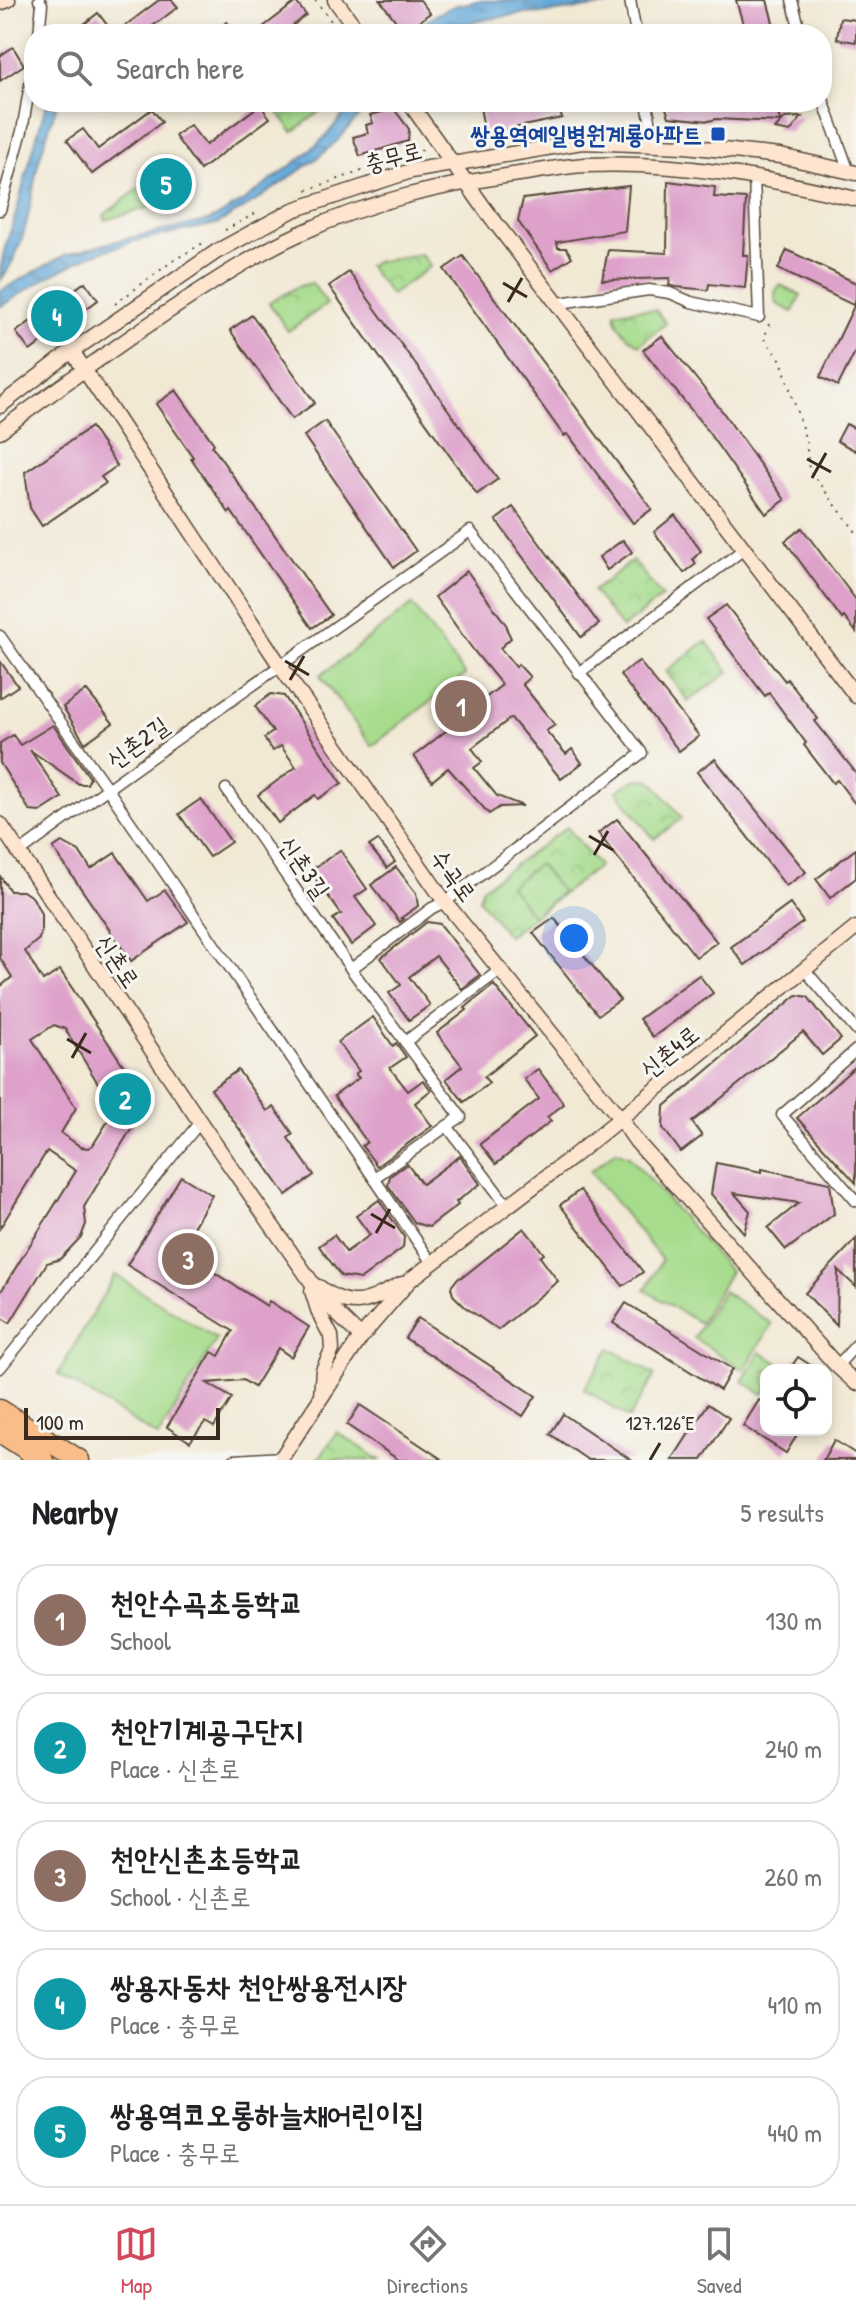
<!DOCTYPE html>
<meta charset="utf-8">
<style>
:root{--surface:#fff;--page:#f2f2f2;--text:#202124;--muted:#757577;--line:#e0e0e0;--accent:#d1495b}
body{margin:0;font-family:"Patrick Hand","Poor Story",sans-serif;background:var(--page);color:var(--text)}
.controls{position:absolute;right:24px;bottom:24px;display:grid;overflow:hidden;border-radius:16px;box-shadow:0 4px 12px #0003}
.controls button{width:72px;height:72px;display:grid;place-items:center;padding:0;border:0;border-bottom:2px solid var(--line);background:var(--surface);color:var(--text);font:40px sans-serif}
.scale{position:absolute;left:24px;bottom:20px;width:196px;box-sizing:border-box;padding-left:8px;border:4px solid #3b2a1e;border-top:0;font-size:22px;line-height:28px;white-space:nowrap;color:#3b2a1e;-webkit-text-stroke:6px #f6f6f2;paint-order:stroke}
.you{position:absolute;left:574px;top:938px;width:28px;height:28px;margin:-20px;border:6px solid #fff;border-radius:50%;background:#1a73e8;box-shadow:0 0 0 12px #1a73e833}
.badge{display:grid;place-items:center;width:52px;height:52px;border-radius:50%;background:var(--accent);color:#fff;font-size:26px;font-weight:700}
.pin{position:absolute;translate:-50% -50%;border:4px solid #fff;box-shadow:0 2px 8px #0006}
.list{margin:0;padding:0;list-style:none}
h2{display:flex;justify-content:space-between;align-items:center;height:104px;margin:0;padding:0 32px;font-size:34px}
h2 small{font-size:26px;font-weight:400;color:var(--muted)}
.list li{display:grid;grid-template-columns:52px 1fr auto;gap:24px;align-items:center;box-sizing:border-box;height:112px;margin:0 16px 16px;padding:0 16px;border:2px solid var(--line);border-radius:32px}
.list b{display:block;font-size:30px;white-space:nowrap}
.list p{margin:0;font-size:26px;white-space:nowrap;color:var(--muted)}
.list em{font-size:26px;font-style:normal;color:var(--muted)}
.icon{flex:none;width:44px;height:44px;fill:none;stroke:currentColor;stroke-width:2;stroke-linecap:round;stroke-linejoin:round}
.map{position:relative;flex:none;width:856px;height:1460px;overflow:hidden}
.search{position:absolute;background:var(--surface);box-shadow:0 4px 12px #0003;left:24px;right:24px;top:24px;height:88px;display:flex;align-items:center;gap:20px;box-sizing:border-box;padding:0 28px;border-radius:32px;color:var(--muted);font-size:30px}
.sheet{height:744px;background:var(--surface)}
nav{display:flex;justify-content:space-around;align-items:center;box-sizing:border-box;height:112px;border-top:2px solid var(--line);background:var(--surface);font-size:22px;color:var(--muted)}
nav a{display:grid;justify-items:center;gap:4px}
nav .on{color:var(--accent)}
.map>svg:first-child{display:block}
.park{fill:url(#park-crowns);stroke:#708355;stroke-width:2}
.pitch{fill:#a6dc8c;stroke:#708355;stroke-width:2}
.water{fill:url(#water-ripples);stroke:#50697c;stroke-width:2}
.building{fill:#dea1ca;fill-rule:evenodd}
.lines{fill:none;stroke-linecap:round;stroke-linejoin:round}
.street-casing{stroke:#564739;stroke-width:13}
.secondary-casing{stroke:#564739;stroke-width:17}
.highway-casing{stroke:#564739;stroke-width:23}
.path{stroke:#564739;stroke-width:2;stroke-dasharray:2 6;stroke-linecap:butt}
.street{stroke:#fff;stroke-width:10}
.secondary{stroke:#fde5d0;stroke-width:14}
.highway{stroke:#f9bd89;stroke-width:20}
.ticks{fill:none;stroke:#3b2a1e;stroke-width:3}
.transit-dot{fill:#1a4fb4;stroke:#f6f6f2;stroke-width:3}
.labels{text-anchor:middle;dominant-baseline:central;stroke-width:6;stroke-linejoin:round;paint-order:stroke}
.transit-label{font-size:24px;font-weight:bold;fill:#164399;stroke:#f6f6f2;text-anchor:end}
.street-label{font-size:24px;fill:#3b2a1e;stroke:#f6f6f2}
.ticks-label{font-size:20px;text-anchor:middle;fill:#3b2a1e;stroke:#f6f6f2;stroke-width:6;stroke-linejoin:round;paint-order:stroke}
</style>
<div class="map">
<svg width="856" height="1460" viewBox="0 0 856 1460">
<defs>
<pattern id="park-crowns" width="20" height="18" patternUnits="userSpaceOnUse" patternTransform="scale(2)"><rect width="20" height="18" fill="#a6dc8c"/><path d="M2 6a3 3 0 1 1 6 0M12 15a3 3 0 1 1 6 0" fill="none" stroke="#90bd78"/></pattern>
<pattern id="water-ripples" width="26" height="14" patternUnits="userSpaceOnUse" patternTransform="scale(2)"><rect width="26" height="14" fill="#64a8d9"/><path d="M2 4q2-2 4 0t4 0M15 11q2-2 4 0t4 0" fill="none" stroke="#5489af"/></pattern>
</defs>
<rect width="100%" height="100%" fill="#f6f6f2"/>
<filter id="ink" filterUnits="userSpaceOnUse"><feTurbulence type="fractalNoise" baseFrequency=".0125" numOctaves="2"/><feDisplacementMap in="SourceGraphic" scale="16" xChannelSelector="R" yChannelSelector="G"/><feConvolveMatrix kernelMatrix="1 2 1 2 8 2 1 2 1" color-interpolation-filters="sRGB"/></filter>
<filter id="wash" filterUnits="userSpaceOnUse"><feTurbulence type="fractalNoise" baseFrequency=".006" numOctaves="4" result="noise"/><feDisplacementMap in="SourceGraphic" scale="32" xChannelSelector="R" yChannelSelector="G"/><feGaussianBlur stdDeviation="1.8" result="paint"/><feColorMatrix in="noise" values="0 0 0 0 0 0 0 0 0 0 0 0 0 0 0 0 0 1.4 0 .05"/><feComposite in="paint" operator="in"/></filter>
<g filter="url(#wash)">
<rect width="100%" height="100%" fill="#f2e9d5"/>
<g class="park">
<polygon points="270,102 332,102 293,132"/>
<polygon points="146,183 162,204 105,220 104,215"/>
<polygon points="421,254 431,266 391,295 368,266 375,262"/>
<polygon points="312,283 327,304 288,331 269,303 297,287"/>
<polygon points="780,285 801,295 793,312 777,304 775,292"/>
<path d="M638,309L656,310L666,323L639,345C627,337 616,327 615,312Z"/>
<polygon points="633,560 662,597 622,628 593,591"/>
<polygon points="706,641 729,672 688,701 666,671"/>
<polygon points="648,779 654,783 682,818 654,839 617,791 634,780"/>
<polygon points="567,827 599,866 508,936 479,899 482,888"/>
<polygon points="610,1348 655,1375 629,1418 584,1389"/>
<polygon points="760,1352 785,1367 783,1370 766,1370 766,1390 763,1394 742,1381"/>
<polygon points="337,1432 380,1460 318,1460"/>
</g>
<g class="pitch">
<polygon points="412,605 465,675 372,746 320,676"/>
<polygon points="539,864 562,892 533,916 510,886"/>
<polygon points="616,1151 629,1156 730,1271 700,1323 645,1290 662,1260 590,1171"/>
<polygon points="115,1275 217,1339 158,1437 58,1374"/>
<polygon points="723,1291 772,1324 744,1370 694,1338"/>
</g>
<g class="water">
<polygon points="613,0 614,5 547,13 521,14 476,21 437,34 408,34 437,14 454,6 477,1"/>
<path d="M47,102H58C51,124 42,146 37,169C30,207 25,250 0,281C0,254 10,235 17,210C26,173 36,138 47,102Z"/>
<polygon points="354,102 367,102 358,117 337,141 319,157 253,203 217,224 135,241 91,255 46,278 0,307 0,291 65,255 120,240 211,220 245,200 305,155 325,137"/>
</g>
<g id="blocks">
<g class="building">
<polygon points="159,0 172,0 178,7 142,34 90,34 83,25 98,13 114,34"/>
<polygon points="380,0 420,0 430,13 405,33"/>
<polygon points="736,0 767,0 776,34 746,34"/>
<polygon points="296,2 306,15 282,34 254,34"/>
<polygon points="840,18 856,20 856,42 837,39"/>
<polygon points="227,22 236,34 211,34"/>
<polygon points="13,47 24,65 0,81 0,56"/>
<polygon points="479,102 586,102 587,105 560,112 562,118 485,134"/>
<polygon points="664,102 773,102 781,122 716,119 709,121 669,117"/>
<polygon points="260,105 270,118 200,170 175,136 190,125 206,145"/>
<polygon points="152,109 162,122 92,174 67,140 83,129 98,149"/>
<polygon points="394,109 409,129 408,141 360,156 353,137 368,133 366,125 373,123 370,115"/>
<polygon points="802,117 790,132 775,129 785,118"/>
<polygon points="166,166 184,188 165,203 148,181"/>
<polygon points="668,181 715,187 714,197 746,199 743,255 748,255 745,288 709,284 708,290 676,287 669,285 670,278 602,280 608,250 667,253"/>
<polygon points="629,186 625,231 557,242 558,248 566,248 572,257 552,270 518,221 523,199"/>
<polygon points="787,250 856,283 856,299 853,305 778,269"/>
<polygon points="463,256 652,509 633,523 568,434 564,436 444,269"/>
<polygon points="349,272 498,479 477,494 329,286"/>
<polygon points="85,282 98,300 30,351 16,332"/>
<polygon points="856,302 856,350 838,386 820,377"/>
<polygon points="252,315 315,403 292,419 230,330"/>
<polygon points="662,336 722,411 785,500 766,514 704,426 643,350"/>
<polygon points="176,390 214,444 212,446 331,615 312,628 231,511 229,513 191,458 193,457 156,404"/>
<polygon points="325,421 416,551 394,567 304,436"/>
<polygon points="846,424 856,429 856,451 837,441"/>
<polygon points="91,427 117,466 101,477 106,483 42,526 30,508 25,472"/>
<polygon points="513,507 599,624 581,637 496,520"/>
<polygon points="675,515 701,551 693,559 696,564 684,573 654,532"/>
<polygon points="802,528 856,600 856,632 844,617 842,619 785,541"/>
<polygon points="623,540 632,552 607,570 599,557"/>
<polygon points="467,571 507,626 507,630 511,638 500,648 516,667 518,664 530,677 522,684 555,725 546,731 566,754 572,749 582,763 561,779 511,718 472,748 482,762 474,768 497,796 523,806 500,807 489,814 448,768 432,781 414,756 447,730 446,728 502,685 474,651 435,597"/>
<polygon points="726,605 785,681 787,679 818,719 815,721 856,773 856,805 837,780 833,783 804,745 806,743 769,693 765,696 706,619"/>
<polygon points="0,661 18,686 0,698"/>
<polygon points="639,661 699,736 679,751 620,675"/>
<polygon points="86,690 113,723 85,743 63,707"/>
<polygon points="271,694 284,696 342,783 318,799 315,795 278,823 258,795 296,767 281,746 273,751 264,738 273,732 255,706"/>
<polygon points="53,725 90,778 87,784 79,784 30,750 62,798 40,812 30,811 0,763 0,743 13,735 20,745"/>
<polygon points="715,759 806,872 786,886 697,772"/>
<polygon points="201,799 231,842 209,857 179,814"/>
<polygon points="617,819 717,942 696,957 598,833"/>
<polygon points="378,840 395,862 387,868 369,846"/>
<polygon points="62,842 79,851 91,869 115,853 148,901 165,890 188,922 131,961 53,848"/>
<polygon points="856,849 856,878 830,898 816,879"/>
<polygon points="340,850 367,889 355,897 376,926 351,945 333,919 341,914 310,871"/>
<polygon points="396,867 416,893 418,906 401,918 404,919 400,922 371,885"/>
<path d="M0,876L10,891H23L33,898L41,914V931L39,939L25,951L43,981L60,970L135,1083L133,1085L143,1101L134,1117L137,1119L84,1207L86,1224L81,1237L60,1259L47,1263L10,1323L0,1317V1293L76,1171L47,1151L0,1228V987L12,977L0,958ZM54,1025L65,1029L113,1108V1113L93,1145L88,1148L81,1147L61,1133L76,1108L32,1039Z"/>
<polygon points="790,904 803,922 745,965 731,947"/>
<polygon points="554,918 620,1000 598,1015 533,933"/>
<polygon points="427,922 440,924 480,975 462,989 436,956 409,977 430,1005 409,1020 389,993 401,985 381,958"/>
<polygon points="699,975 713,993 653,1037 639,1019"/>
<polygon points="494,985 535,1036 484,1077 489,1083 464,1102 446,1079 462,1066 437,1033 467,1010 465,1008 472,1002"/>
<polygon points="797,995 808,997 841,1039 822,1055 803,1032 692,1122 702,1136 681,1152 663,1128 664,1107"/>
<polygon points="373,1017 393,1046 396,1043 406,1057 390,1068 408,1091 423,1080 431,1090 415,1103 432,1126 377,1166 362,1146 367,1142 334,1096 359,1078 355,1074 359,1071 338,1042"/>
<polygon points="856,1066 856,1183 797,1118"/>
<polygon points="538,1069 564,1104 547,1117 551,1121 496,1164 480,1144 539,1099 524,1079"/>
<polygon points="238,1070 267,1111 274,1107 293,1134 288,1138 314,1175 286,1195 211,1089"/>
<polygon points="460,1156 480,1184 456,1202 458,1205 429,1227 415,1223 388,1185 390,1176 407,1164 422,1184"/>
<polygon points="716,1163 762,1172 762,1169 830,1183 834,1214 786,1250 768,1228 799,1203 734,1193 750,1211 744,1233 711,1194"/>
<polygon points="181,1176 212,1195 185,1241 193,1246 188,1256 267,1306 269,1301 309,1327 291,1357 278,1348 254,1387 243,1380 207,1383 232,1398 214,1427 205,1422 190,1442 167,1427 212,1352 219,1356 233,1331 127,1265"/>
<polygon points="580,1190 643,1272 623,1286 560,1205"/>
<polygon points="379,1200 404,1237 403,1248 361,1279 341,1276 319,1246 334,1235 346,1252 370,1235 356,1216"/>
<polygon points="524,1228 544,1254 540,1257 558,1281 498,1330 465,1307 453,1295 451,1287 457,1279 464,1276"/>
<polygon points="856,1239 856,1287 838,1270 837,1326 805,1293"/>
<polygon points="626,1303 732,1369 720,1390 613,1323"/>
<polygon points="418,1318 536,1396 523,1416 405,1338"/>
<polygon points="798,1357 818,1370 789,1370"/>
<polygon points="759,1400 766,1404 766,1430 800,1430 786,1453 743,1426"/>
<polygon points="708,1404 729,1418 702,1460 672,1460"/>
<polygon points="360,1405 443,1460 399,1460 347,1425"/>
<polygon points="563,1414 631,1460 588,1460 550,1434"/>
<polygon points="834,1440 856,1454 856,1460 823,1460"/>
</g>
</g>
</g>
<g filter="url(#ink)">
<use href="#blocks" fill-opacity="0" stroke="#564739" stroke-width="2"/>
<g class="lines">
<defs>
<g id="street">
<polyline points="630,0 636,34"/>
<polyline points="792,0 801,34"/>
<polyline points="39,34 42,4 39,0"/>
<polyline points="822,97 849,172"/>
<polyline points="647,102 654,144"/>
<polyline points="0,210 22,131 34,61"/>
<polyline points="559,303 649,290 670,293 691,302 759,317 754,176"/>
<polyline points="0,636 107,788 432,1263"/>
<polyline points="579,673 744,549"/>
<polyline points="226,789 351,969 461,1117 447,1126 508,1207"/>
<path d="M19,853C168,743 320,639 470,531L642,753L445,902L432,908L351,969"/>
<polyline points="805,970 856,1030"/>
<polyline points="405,1042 500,970"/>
<polyline points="856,1050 782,1115 856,1201"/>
<polyline points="374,1178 447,1126"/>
<polyline points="837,1366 856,1345"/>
<polyline points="0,1368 200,1122"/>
<polyline points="234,1460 283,1457"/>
</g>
<g id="secondary">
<polyline points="335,0 360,34"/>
<polyline points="0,3 8,0"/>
<polyline points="409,102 485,209 856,696"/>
<polyline points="72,351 281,667 445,902 620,1118 636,1141 837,1366 856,1383"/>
<polyline points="0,406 68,354 216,252 293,210 411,171 582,142 685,146 780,156 856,173"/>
<path d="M0,431C54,391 108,352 163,315C207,286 251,256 299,234C371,200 447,184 526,173C546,170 566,166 586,165C677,161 768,178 856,199"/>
<polyline points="0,824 206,1131 326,1303 361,1337"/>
<path d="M319,1287C354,1313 368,1301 402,1284"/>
<polyline points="312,1291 319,1313 331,1336 332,1350 323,1370 321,1396"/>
<polyline points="280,1460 361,1337 410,1280 571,1158 856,928"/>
</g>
<g id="highway">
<polyline points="0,1410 79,1460"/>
<polyline points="0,1432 43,1460"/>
</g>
</defs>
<use href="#street" class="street-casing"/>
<use href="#secondary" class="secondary-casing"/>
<use href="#highway" class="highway-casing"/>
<g class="path">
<polyline points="315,0 341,34"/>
<polyline points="307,190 422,150 423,146"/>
<polyline points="225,230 258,212"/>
<polyline points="115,304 174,260 205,242"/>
<polyline points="769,324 764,339 781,360 806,441 809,470 856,532"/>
</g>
<use href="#street" class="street"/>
<use href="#secondary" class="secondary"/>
<use href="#highway" class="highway"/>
</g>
</g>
<path class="ticks" d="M503,283L527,297M508,302L522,278M807,459L831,472M812,478L826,453M285,661L309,675M290,680L304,656M589,836L613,850M594,855L608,831M67,1039L91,1053M72,1058L86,1033M371,1214L395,1228M376,1233L390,1209M650,1460L660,1443"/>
<rect class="transit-dot" x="710" y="126" width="16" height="16" rx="4"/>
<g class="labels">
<g class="transit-label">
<text x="702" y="134">쌍용역예일병원계룡아파트</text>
</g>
<g class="street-label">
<text transform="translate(393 156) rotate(-15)">충무로</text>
<text transform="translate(137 742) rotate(-36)">신촌2길</text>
<text transform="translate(305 867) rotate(55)">신촌3길</text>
<text transform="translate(454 875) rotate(54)">수곡로</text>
<text transform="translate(118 961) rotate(56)">신촌로</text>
<text transform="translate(669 1051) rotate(-39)">신촌4로</text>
</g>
</g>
<g class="ticks-label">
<text x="660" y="1430">127.126°E</text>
</g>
</svg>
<div class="controls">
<button><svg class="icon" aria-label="locate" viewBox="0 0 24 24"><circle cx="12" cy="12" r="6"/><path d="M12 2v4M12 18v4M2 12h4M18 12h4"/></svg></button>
</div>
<div class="scale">100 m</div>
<div class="you"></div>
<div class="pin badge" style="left:461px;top:706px;background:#8d6e63">1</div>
<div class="pin badge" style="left:125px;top:1099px;background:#0f9aa8">2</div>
<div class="pin badge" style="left:188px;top:1259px;background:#8d6e63">3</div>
<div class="pin badge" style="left:57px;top:316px;background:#0f9aa8">4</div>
<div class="pin badge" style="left:166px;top:184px;background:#0f9aa8">5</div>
<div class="search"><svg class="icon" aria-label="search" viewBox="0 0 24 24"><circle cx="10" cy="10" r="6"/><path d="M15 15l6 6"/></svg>Search here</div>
</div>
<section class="sheet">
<h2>Nearby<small>5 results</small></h2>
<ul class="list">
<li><span class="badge" style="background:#8d6e63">1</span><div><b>천안수곡초등학교</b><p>School</p></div><em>130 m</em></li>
<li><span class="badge" style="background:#0f9aa8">2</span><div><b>천안기계공구단지</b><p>Place · 신촌로</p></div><em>240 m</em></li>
<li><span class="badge" style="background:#8d6e63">3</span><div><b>천안신촌초등학교</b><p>School · 신촌로</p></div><em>260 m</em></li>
<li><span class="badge" style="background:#0f9aa8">4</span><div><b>쌍용자동차 천안쌍용전시장</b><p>Place · 충무로</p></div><em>410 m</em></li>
<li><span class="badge" style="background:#0f9aa8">5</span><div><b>쌍용역코오롱하늘채어린이집</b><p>Place · 충무로</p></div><em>440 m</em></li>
</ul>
</section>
<nav>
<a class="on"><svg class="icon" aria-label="map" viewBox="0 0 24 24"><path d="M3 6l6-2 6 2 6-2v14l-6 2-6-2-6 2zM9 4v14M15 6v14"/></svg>Map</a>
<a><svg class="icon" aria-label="directions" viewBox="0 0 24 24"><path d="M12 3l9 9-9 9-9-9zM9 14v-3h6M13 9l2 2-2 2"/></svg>Directions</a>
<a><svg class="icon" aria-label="saved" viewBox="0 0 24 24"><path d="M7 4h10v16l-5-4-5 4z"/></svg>Saved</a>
</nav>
